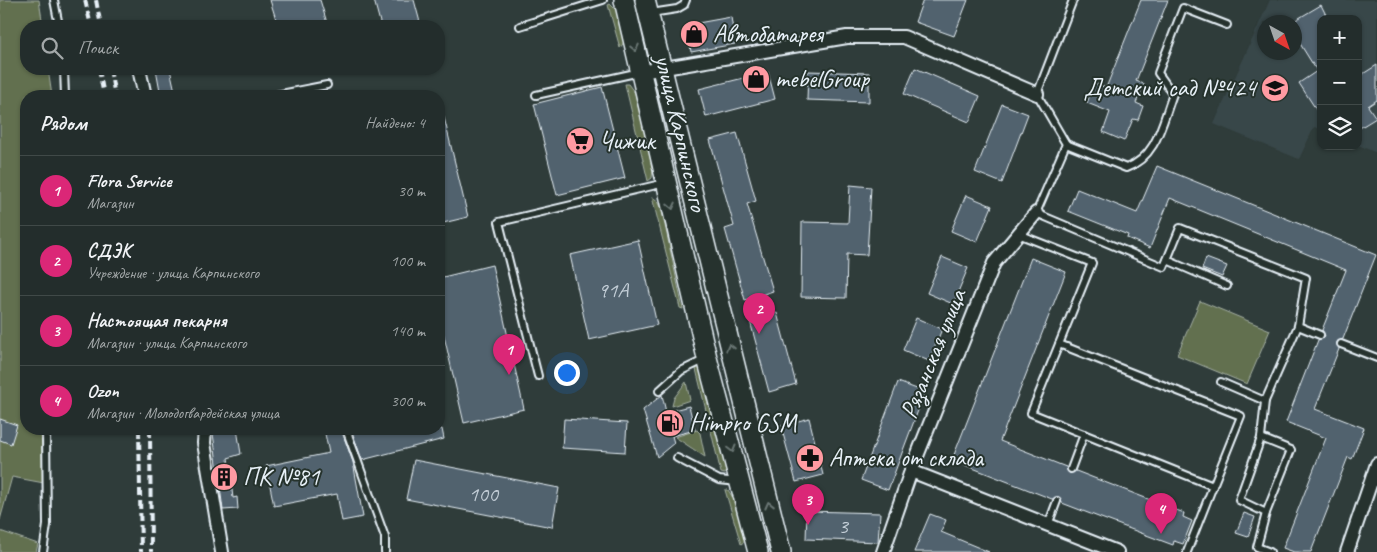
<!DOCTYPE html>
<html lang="ru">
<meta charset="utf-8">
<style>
:root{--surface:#232d2c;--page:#2f3938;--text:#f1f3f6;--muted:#a3a8a9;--line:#404948;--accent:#db2777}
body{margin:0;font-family:Caveat,sans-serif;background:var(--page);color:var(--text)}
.controls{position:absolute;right:15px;top:15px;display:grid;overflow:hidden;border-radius:10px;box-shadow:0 1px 4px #0004}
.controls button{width:45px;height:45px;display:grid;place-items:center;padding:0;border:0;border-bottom:1px solid var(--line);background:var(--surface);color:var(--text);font:25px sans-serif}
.compass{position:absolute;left:1257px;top:15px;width:45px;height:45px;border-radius:50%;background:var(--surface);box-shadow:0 1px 4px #0004;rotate:140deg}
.you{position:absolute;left:566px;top:372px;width:18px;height:18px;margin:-12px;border:4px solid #fff;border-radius:50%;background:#1a73e8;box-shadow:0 0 0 8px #1a73e833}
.badge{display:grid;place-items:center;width:32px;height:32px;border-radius:50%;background:var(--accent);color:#fff;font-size:16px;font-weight:700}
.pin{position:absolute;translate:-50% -41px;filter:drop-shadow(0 1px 2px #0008)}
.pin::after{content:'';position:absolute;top:26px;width:18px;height:15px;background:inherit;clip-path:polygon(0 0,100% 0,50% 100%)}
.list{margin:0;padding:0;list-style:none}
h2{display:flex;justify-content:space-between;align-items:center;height:65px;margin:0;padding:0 20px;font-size:21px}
h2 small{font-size:16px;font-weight:400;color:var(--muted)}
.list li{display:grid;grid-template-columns:32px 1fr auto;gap:15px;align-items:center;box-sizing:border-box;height:70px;padding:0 20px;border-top:1px solid var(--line)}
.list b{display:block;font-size:19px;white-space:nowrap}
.list p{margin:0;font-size:16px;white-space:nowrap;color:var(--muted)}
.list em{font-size:16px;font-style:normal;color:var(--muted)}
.icon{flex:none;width:28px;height:28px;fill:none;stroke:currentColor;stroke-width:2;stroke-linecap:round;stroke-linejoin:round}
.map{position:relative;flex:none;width:1377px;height:552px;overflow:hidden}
.search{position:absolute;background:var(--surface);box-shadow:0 1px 4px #0004;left:20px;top:20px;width:425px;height:55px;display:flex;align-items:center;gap:12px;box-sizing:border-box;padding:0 18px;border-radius:20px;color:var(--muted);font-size:19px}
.panel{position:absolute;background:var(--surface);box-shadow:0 1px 4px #0004;left:20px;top:90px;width:425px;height:345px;border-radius:20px}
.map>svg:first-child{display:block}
.built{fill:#39474a;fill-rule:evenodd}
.green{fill:#626f50;stroke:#a5b0a4}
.building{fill:#51626e;stroke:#e8f1f8}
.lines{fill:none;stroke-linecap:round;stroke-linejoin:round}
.service-casing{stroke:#e8f1f8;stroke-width:10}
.minor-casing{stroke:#e8f1f8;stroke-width:16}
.primary-casing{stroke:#e8f1f8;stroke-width:22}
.service{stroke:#26332d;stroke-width:6}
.minor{stroke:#26332d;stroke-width:12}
.primary{stroke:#26332d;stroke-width:19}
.rail{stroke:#e8f1f8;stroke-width:4;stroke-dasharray:8 4;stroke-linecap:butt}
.oneway{stroke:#6a7674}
.labels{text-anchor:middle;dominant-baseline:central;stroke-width:4;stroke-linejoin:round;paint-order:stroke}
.number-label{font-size:22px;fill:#c2cdd6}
.poi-label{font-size:25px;fill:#e8f1f8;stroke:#26332d;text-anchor:start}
.street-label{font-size:25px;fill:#e8f1f8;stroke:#26332d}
</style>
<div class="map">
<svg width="1377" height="552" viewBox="0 0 1377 552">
<rect width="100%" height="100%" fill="#2f3c3a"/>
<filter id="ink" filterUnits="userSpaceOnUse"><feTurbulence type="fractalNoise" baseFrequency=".02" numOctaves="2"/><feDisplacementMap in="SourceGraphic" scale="10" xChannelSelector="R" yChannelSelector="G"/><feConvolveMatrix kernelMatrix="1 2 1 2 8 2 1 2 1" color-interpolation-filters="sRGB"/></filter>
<g filter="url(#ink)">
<path class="built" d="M1270,0H1377V153L1358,145V19H1321V129L1314,127L1299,159L1214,124ZM1264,22H1294V52H1264Z"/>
<g class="green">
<polygon points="0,0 39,0 43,26 26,26 26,69 48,69 52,96 26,96 26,429 41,429 44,483 12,477 0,520"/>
<polygon points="610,4 616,10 624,42 620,48 608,5"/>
<polygon points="625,84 628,84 635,93 653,168 652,178 648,181"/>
<polygon points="652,197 658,201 661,207 683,309 680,308"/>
<polygon points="1200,301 1270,330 1247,384 1177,355"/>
<polygon points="699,366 727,466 725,474 721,473 696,369"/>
<polygon points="686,382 690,400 672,406 674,398"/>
<polygon points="697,430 700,433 705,457 675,437"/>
<path d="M725,490H728C739,505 741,523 745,541L741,544Z"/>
<polygon points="0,531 38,544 36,552 0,552"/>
</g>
<g class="building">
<polygon points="270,0 320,0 328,26 278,26"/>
<polygon points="374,0 414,0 421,26 381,26"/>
<polygon points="923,0 968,0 954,36 915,22"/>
<polygon points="1141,0 1168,0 1136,81 1144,84 1136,103 1143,106 1138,120 1133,119 1124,141 1103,132 1110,112 1087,103 1094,83 1106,88"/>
<polygon points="1321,5 1328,19 1321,19 1321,117 1299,83 1317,71 1294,34 1294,21"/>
<polygon points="731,17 735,44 691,52 687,25"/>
<polygon points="1377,65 1377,100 1368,106 1376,118 1358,129 1358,77"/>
<polygon points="915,68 980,96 969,122 904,94"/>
<polygon points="156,69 170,69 176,96 161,96"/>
<polygon points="808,71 869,73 869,102 807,100"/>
<polygon points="768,72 775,99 706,117 699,89"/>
<polygon points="602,87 625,178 557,195 534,104"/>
<polygon points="1002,104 1028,114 1002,183 975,172"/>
<polygon points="443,113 468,217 439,224 439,114"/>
<polygon points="737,133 756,201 747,204 773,291 745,300 725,229 734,226 710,140"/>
<polygon points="1157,166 1376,255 1343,339 1337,342 1339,349 1315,409 1364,428 1352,459 1348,457 1311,552 1294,552 1283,548 1326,438 1286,422 1318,340 1325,336 1322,330 1346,270 1170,198 1150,248 1127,238 1128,235 1068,211 1077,189 1137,213"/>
<polygon points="850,185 871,187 867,255 847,254 846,298 801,297 802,222 848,223"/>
<polygon points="966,195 992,206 977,242 951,231"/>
<polygon points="638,240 657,325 589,340 570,255"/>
<polygon points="942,257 968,268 953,304 927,293"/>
<polygon points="1031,258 1066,272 1000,441 1066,467 1069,473 1076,471 1184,513 1183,517 1192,521 1183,544 1174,541 1173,545 1101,518 1062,503 1059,497 1052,499 952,460"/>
<polygon points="1206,258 1227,266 1222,277 1202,269"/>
<polygon points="492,265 524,409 464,423 442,327 439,328 439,278"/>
<polygon points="777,313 796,384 769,392 750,321"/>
<polygon points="916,318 942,329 929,361 903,350"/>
<polygon points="898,382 925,392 888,490 861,480"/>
<polygon points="662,395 666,412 689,406 695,430 672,436 674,443 657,457 643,410"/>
<polygon points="809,418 823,475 796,482 781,426"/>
<polygon points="0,419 17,425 11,444 0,440"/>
<polygon points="564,419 627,423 625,452 562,448"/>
<polygon points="237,429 241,454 228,458 233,498 237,497 238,509 223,510 213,433"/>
<polygon points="324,429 341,429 353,462 363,517 342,521 337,494 274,506 266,466 329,453"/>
<polygon points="351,429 442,429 444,439 362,460"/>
<polygon points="414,460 559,488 552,527 406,499"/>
<polygon points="807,511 880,513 878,542 806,539"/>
<polygon points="1244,513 1255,517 1248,537 1236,533"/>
<polygon points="930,514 946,520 941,532 989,552 914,552"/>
</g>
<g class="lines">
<defs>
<g id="service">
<polyline points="54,0 59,26"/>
<polyline points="1073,0 1037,94 1066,144 1036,213 1164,267 1180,228 1306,278 1298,326 1265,401"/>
<polyline points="651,13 677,9 684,5 686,0"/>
<polyline points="520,26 603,0"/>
<polyline points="64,69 65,96"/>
<polyline points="536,95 640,72"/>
<polyline points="271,96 327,85"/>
<path d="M1066,144L1126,168C1157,157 1162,123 1173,94L1158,73L1183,8L1227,25"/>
<polyline points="1018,234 1092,263 1031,413 1213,486 1187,552"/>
<polyline points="1167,260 1227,286"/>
<polyline points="1298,326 1320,335"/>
<polyline points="1059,344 1241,416 1213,486"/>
<polyline points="1341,344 1377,358"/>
<polyline points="538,376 499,222 665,183"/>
<polyline points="1221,382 1265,401 1261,438 1239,500 1266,513"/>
<polyline points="659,391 681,371 706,359"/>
<polyline points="346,429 385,537 385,552"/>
<polyline points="1261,438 1291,450 1266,513 1257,547 1270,552"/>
<polyline points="677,458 719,480 738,482"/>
<polyline points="1071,469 1084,434"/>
<polyline points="1048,525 1057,501"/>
<polyline points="43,552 47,525 46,429"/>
</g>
<g id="minor">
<polyline points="139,69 145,96"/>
<polyline points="641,72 847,37 904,37 1037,94"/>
<polyline points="205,429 204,443 222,552"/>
<polyline points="911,471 1117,552"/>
<polyline points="883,552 911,471 994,263 1036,213"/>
<polyline points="1347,552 1377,464"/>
</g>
<g id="primary">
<polyline points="624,0 707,358 758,552"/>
<polyline points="645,0 781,552"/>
</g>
</defs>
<use href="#service" class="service-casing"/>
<use href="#minor" class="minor-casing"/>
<use href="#primary" class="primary-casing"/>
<use href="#service" class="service"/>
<use href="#minor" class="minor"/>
<use href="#primary" class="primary"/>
<g class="rail">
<polyline points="85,0 91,26"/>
<polyline points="96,0 101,26"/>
<polyline points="99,69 104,96"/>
<polyline points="110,69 115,96"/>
<polyline points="139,429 141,552"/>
<polyline points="150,429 151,552"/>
</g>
</g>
<defs><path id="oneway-chevron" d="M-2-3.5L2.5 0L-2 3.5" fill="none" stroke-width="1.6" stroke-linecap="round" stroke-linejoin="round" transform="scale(1.25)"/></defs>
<g class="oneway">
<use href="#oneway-chevron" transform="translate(635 48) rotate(77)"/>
<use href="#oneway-chevron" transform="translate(672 206) rotate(77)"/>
<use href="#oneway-chevron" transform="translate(730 347) rotate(-104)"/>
<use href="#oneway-chevron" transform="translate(732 449) rotate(75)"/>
<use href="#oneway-chevron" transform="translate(769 505) rotate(-104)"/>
</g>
</g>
<defs>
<symbol id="shop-disc" viewBox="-11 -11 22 22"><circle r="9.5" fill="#ff9aa2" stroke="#26332d"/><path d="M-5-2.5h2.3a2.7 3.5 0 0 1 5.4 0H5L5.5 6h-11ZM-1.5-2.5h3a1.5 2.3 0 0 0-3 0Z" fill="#111"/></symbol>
<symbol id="school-disc" viewBox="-11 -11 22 22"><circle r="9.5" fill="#ff9aa2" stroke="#26332d"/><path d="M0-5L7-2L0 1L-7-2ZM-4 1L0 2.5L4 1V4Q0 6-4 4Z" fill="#111"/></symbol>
<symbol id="supermarket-disc" viewBox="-11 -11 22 22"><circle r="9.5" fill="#ff9aa2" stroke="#26332d"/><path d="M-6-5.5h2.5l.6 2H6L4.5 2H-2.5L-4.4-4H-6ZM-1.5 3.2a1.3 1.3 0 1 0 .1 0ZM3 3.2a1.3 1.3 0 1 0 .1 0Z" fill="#111"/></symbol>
<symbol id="fuel-disc" viewBox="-11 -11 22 22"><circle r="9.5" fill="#ff9aa2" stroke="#26332d"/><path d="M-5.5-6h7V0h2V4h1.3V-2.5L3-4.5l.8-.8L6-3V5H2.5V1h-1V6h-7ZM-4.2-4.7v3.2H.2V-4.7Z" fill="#111"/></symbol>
<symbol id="pharmacy-disc" viewBox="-11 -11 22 22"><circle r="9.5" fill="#ff9aa2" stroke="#26332d"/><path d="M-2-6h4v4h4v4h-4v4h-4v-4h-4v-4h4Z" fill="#111"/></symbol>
<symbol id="building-disc" viewBox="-11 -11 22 22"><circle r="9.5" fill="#ff9aa2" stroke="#26332d"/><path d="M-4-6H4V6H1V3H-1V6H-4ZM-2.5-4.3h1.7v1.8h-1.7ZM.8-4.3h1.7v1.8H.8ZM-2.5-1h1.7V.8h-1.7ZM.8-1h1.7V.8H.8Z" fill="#111"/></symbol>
</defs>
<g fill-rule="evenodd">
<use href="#shop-disc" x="678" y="18" width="32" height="32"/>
<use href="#shop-disc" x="740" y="63" width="32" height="32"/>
<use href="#school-disc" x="1259" y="72" width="32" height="32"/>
<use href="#supermarket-disc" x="564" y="125" width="32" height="32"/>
<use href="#fuel-disc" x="654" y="407" width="32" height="32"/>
<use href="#pharmacy-disc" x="794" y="442" width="32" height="32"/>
<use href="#building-disc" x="208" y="461" width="32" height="32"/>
</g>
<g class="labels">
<g class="number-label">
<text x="613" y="290">91А</text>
<text x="483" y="494">100</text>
<text x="843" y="526">3</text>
</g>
<g class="poi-label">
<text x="713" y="34">Автобатарея</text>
<text x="775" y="79">mebelGroup</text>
<text x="1256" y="88" text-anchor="end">Детский сад №424</text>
<text x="599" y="141">Чижик</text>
<text x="689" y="423">Himpro GSM</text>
<text x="829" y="458">Аптека от склада</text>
<text x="243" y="477">ПК №81</text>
</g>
<g class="street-label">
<text transform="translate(681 133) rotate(77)">улица Карпинского</text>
<text transform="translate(933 354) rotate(-68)">Рязанская улица</text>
</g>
</g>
</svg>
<div class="controls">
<button>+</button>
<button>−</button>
<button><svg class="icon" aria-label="layers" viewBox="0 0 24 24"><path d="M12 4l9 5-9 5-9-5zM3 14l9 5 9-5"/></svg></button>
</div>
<svg class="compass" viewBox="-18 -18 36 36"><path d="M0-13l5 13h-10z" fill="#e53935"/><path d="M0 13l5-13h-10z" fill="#a3a8a9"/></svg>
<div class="you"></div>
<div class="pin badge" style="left:509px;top:375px">1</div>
<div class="pin badge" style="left:759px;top:334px">2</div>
<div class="pin badge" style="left:808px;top:525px">3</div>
<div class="pin badge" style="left:1161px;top:534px">4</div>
<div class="search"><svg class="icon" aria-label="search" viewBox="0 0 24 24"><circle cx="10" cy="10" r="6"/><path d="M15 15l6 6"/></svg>Поиск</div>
<section class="panel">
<h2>Рядом<small>Найдено: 4</small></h2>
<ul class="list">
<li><span class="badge">1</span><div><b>Flora Service</b><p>Магазин</p></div><em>30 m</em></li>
<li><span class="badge">2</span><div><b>СДЭК</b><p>Учреждение · улица Карпинского</p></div><em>100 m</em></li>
<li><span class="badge">3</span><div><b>Настоящая пекарня</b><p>Магазин · улица Карпинского</p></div><em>140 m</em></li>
<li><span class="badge">4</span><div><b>Ozon</b><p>Магазин · Молодогвардейская улица</p></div><em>300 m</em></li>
</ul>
</section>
</div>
